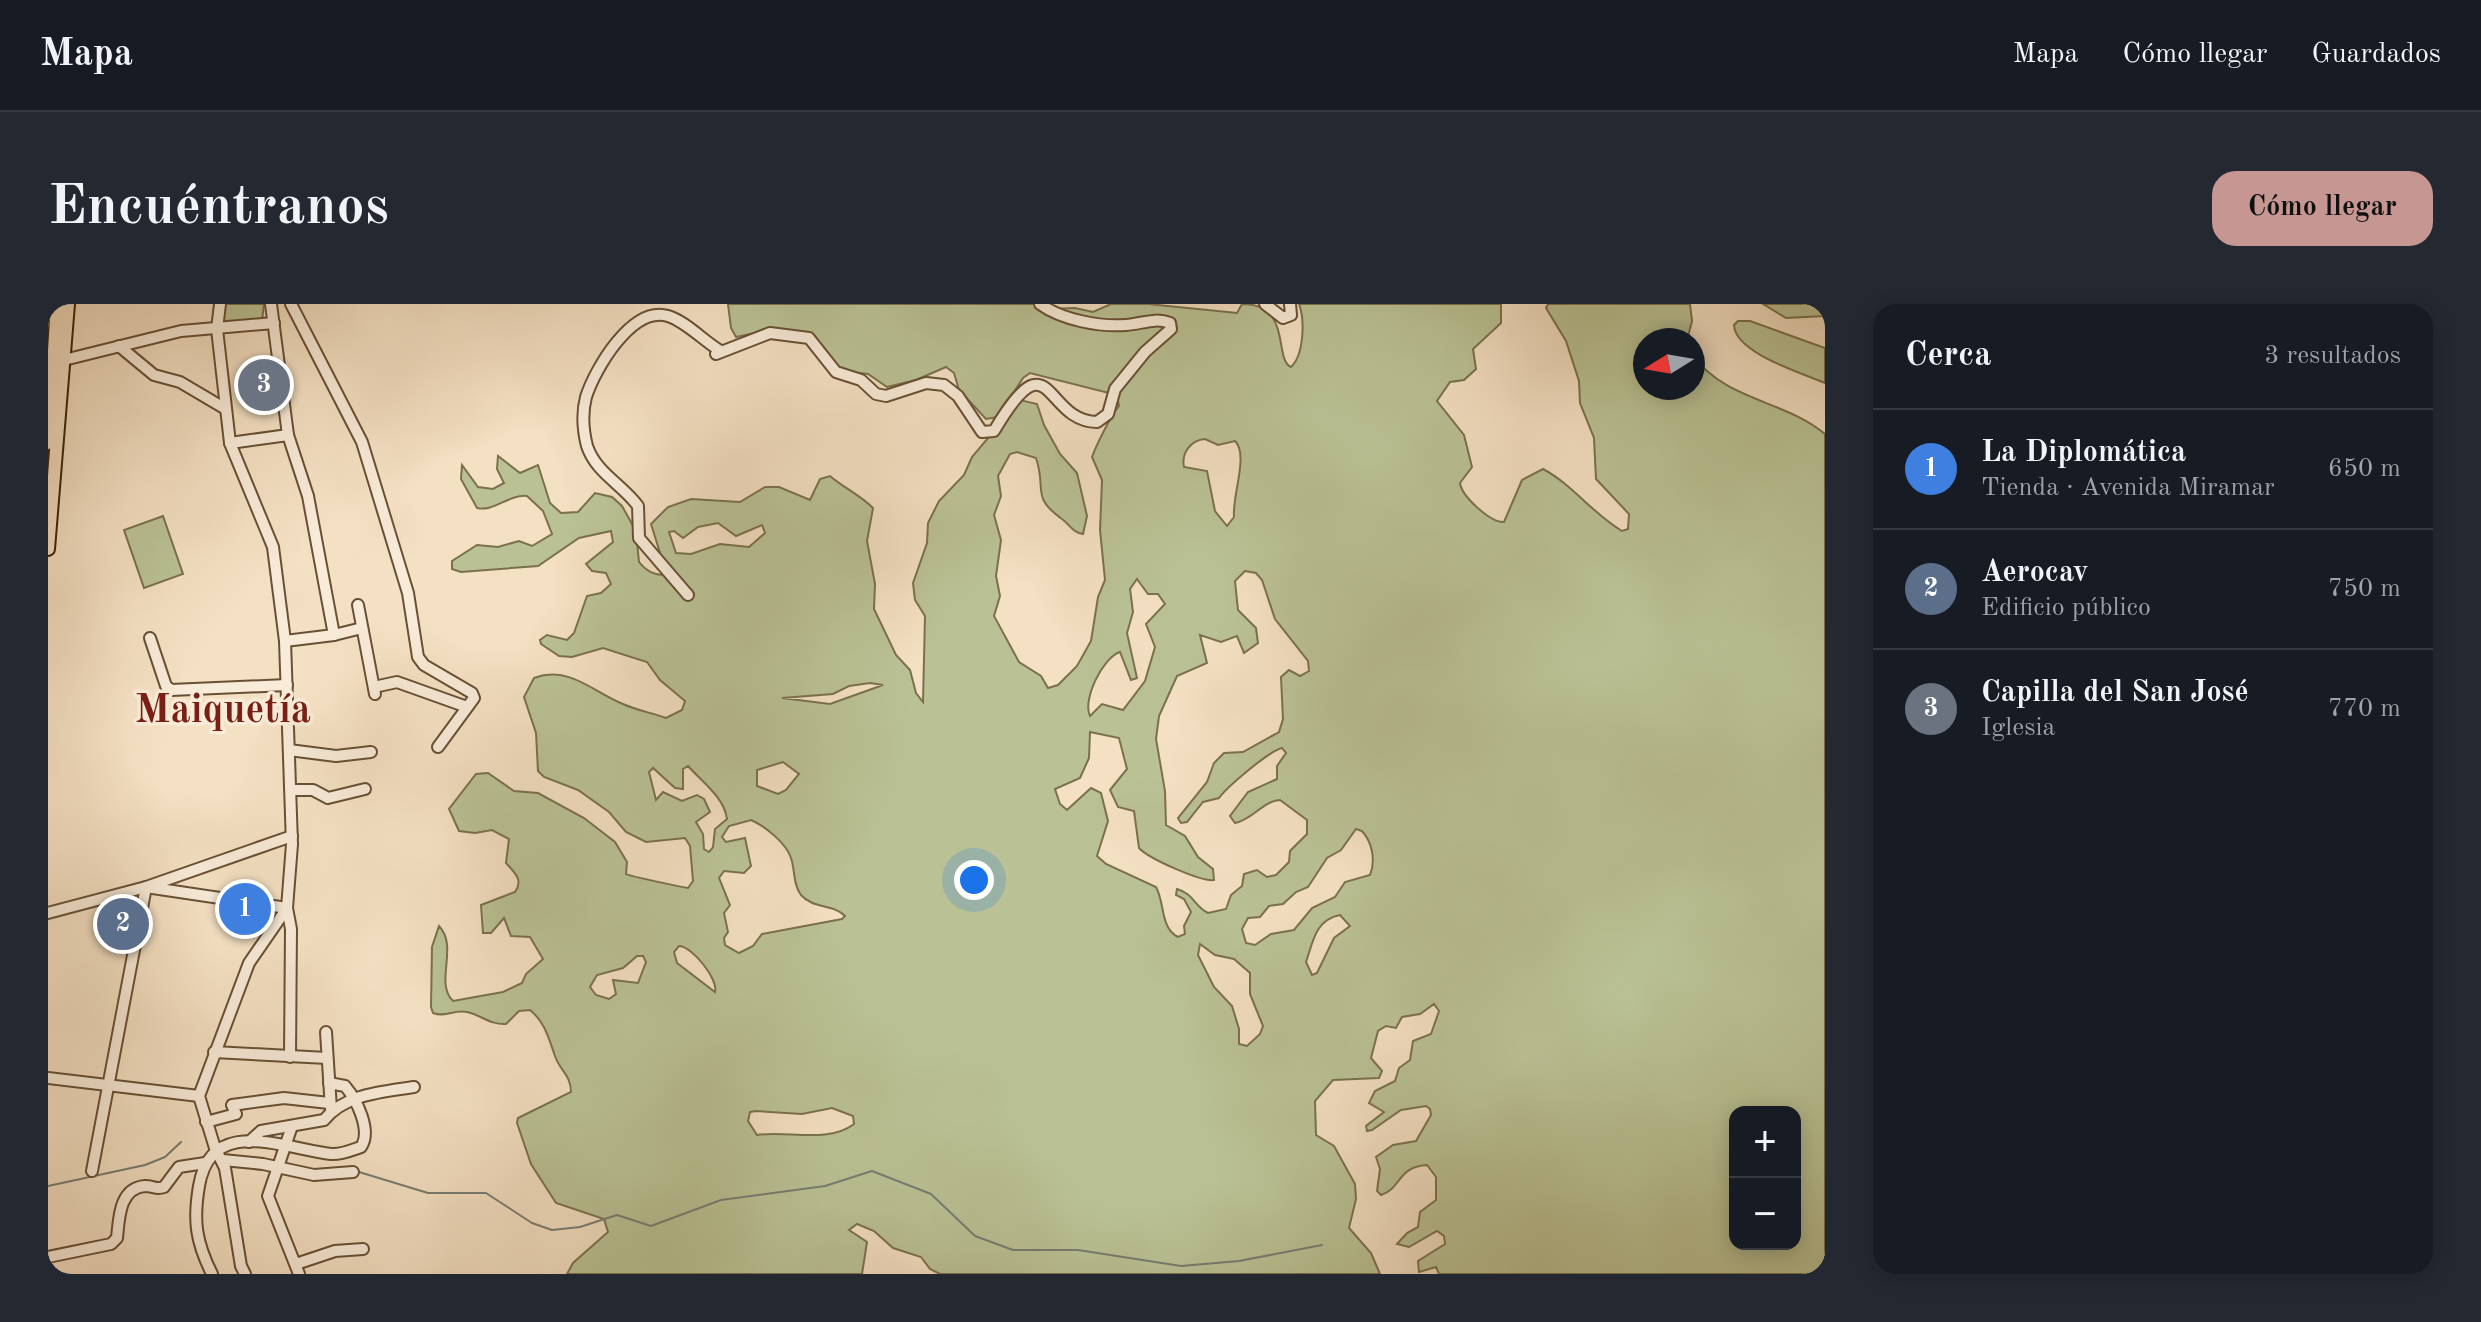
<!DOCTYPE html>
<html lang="es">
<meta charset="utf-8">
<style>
:root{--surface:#171b24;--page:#242831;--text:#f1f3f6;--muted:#9ea1a6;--line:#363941;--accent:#c59692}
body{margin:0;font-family:"Old Standard TT",serif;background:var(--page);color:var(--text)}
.controls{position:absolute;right:24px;bottom:24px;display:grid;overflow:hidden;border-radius:16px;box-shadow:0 4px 20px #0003}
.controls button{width:72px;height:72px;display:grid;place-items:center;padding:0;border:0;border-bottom:2px solid var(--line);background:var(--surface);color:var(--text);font:40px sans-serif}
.compass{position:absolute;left:1585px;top:24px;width:72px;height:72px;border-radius:50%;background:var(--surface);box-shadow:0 4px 20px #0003;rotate:259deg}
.you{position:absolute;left:926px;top:576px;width:28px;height:28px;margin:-20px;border:6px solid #fff;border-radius:50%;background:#1a73e8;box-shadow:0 0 0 12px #1a73e833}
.badge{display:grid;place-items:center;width:52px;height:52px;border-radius:50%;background:var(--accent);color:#fff;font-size:26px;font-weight:700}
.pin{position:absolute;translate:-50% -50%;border:4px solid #fff;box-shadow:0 2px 8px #0006}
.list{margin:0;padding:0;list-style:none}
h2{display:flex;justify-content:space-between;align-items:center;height:104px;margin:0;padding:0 32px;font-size:34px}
h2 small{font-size:26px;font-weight:400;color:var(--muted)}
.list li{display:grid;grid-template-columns:52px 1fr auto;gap:24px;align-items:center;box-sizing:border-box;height:120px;padding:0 32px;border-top:2px solid var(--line)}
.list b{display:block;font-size:30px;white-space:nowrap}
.list p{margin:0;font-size:26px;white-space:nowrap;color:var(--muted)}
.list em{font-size:26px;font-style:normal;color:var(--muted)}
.map{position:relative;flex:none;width:1777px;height:970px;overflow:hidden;border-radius:24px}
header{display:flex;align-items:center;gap:48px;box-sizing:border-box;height:112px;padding:0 40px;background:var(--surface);border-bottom:2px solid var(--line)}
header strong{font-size:38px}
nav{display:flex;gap:44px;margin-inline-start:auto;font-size:28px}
.intro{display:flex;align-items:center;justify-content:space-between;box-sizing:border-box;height:192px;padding:0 48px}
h1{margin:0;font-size:56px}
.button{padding:20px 36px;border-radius:24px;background:var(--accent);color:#111;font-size:28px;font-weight:700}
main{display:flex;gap:48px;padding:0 48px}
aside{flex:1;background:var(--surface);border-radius:24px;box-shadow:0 4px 20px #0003}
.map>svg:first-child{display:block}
.green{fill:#bac295;stroke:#7a714c;stroke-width:2;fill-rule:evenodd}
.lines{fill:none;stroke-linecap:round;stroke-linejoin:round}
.stream{stroke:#777d73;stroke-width:2}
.minor-casing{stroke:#695034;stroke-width:14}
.major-casing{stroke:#3b2004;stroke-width:16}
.minor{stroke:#f8ebd8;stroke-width:10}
.major{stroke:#f4e0c3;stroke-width:12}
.labels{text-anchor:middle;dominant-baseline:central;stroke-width:7;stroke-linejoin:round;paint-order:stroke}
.town-label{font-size:40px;font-weight:bold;fill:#7a1f14;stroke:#f8ebd8}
</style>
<header>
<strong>Mapa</strong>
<nav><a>Mapa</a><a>Cómo llegar</a><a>Guardados</a></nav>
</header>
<div class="intro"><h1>Encuéntranos</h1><a class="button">Cómo llegar</a></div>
<main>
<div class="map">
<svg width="1777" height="970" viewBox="0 0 1777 970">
<rect width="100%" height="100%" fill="#f4e0c3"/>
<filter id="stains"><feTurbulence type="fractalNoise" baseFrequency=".0025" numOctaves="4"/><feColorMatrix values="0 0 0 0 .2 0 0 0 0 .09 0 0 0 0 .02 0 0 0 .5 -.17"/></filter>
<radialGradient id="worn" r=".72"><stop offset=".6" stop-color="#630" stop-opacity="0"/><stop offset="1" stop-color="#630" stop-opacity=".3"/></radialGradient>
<g class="green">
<polygon points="177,0 216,0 214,17 173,19"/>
<path d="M680,0H991L1001,5L1027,4L1045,8L1063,0H1100L1189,9L1194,0C1245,0 1225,55 1243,63C1256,51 1257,16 1251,0H1453V19L1425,45L1428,65L1416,76L1402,78L1389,97L1416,131L1424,163L1412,179C1414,193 1443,219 1456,218L1474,176L1495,165C1525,181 1545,210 1574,227L1580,225L1581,210L1548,175L1546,134L1532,99L1531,77L1518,37L1498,4L1500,0H1642L1644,17L1639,36H1597V84H1645V51C1677,97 1737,96 1777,130V970H1391L1388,963L1371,968L1370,957L1397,940L1396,932L1389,927L1361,943L1349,940L1359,929L1370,923L1372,908L1388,896V873L1379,861C1349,863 1354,884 1333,891L1329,887L1332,865L1328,853L1345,841L1368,837L1383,811L1382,805L1378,802L1353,806L1324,826L1319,827L1318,822L1336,808L1321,799L1327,787L1347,777L1351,764L1362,756L1365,737L1383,730L1391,707L1386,700L1372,710L1354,713L1348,724L1338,722L1330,727L1323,754L1334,767L1331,774L1285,776L1267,797L1268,831L1286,842L1307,880L1308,895L1301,924L1323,949L1332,970H892L882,965L873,953L845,944L826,927L809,920L801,926L819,938L814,970H519L525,959L560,928L556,915L508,899L483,860L469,819L470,814L523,788C523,771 512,767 507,752C501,735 497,718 482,706L471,707L458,720C442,721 433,711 419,708C406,705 398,714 385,709L383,703L384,643L391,622C411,643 386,679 405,697L455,688L474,679L478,670L495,655L482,633L463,632L456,614L443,629H435L433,601L467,588C476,576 466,568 458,559L461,535L444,526L427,529L411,527L401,505L428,470L440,469L466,487L490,489L536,514L567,538L579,558L578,570C581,572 633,583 640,584L645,577L642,542L637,534L598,538L578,528L561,508L530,486L496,473L490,467L488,429L476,393L486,374C521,361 545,388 575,400C588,406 604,409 618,414L634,406L637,397L612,376L599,358L555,344L524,353L511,352L493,340L492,336L499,331L519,336L526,329L539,292L553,289L563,280L558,269L544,267L538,260L565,238L563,227L531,234L490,262L413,268L404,265V257L429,241L450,243L471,237L484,242L504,230L495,207L479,192C461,190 446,208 429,204L413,175L414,161L430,183L445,185L456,179L449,165L450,152L472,169L490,161L502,199L513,209L530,208L547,189L564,193L574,202L588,227L591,258C598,267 607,272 619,271L603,220L620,203L643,195L692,198L717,183H731L762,196L772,175L782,172C796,184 812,191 825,204L819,237L827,280L826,305L848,351L862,366L868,389L875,398L877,312L867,296L865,279L879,239L880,219L891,197L916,171L924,153L972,96L989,100L996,121L1012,150L1029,169L1039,212L1035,230C1024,228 1022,221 1014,215C982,192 999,186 988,154L969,148L962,150L950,172L953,192L946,211L953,236L948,272L952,292L946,312L971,358L993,372L1000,384L1010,381L1029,362L1043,337L1050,293L1057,276L1052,226L1054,176L1044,153C1048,142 1064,109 1071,102L1069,91L982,69L975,74L950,113L938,115L911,86L906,69L898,63L868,76L839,83L820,70L801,68L787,62L759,32L716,27L688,33L683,24ZM1157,135L1170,141L1187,137C1201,151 1184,191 1186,213L1179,222L1167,207L1159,167L1136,163C1133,149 1143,136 1157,135ZM670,219L688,232L714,221L717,229L701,243L672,240L643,250L628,249L621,228L626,227L635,234L650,223ZM1197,267L1208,269L1214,276L1227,315L1260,357L1261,367L1252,372L1241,366L1233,373L1235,415L1231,428L1195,448L1176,449L1166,459L1159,478L1130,514L1133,519L1139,518L1155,498L1171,494C1179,483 1221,447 1234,444L1238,449L1229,462V475L1200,488L1182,512L1187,519C1204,516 1215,497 1232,496L1259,516V530L1242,547L1241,558L1228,571L1219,573L1209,566L1196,570L1194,582L1183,591L1178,605L1160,609C1146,602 1146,590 1129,585L1128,591L1136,595L1143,608L1136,622L1137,630L1130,633C1112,624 1117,599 1108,583L1058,560L1049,552L1060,517L1053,489L1043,484L1019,506L1012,500L1007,485L1032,474L1041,454L1042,428L1071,434L1079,465L1062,486L1070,503L1086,507L1091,544C1101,555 1154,578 1166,576L1165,565L1150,553L1137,532L1118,521L1117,487L1108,435L1111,412L1129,372L1159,359L1152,331L1173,338L1189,332L1196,349L1210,339L1208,324L1190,306L1187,277ZM1089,275L1100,290H1110L1117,300L1098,320L1107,343L1097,377L1075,406L1054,400L1042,412C1034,396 1055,353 1072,348L1083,376L1089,374L1079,329L1085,308L1082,285ZM822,379L835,381L782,400L734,394L785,390L801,382ZM735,458L751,470L738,486L730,490L709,482V466ZM640,462C654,478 676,493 679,515L667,525L665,543L661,548L656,545L655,530L648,518L662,508L656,495L649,491L634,497L615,488L608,496L601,468L605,464L627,484L635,485V465ZM703,516C717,522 738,539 743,554C747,565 745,581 753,591C765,605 786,600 797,612L794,615L714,630L705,642L691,649L677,641L676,634L680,628L676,609L682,601L671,574L676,567L696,569L703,562L697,534L678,538L674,533L681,522ZM1308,525L1314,527C1324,538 1328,556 1322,571L1297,578L1287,593L1264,604L1246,626L1223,630L1207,641L1198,639L1194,625L1200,614L1212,613L1221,602L1235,600L1248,588L1260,583L1279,554L1293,546ZM1292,611L1302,622L1286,634L1269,669L1264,671L1258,658C1265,638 1267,616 1292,611ZM1152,640L1167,651L1186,655L1202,669V690L1215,722L1212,730L1199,742L1191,740V725L1184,702L1166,683L1150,651ZM631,642C644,642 671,676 667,688L629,659L626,648ZM589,652H595L598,658L590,679L565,676L568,690L561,695L548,691L542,683L549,671L575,664ZM784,804L805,812L806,820C780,840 738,826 709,831L700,817L702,808L708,807L754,810ZM1687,808H1747V940H1687Z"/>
<polygon points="1715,0 1777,0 1777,12 1738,14"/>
<path d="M1690,17H1702L1777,44V79C1754,69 1687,49 1686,21Z"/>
<polygon points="115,212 135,270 96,284 76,226"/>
</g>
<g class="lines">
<g class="stream">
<polyline points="311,868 380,889 438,889 484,919 504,926 532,923 569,911 603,922 673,896 777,882 824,867 883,890 927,932 965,946 1030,946 1133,962 1191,957 1274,941"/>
<polyline points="0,882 97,861 117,853 133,838"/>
</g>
<defs>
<g id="minor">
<polyline points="172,0 169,25 182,139 225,243 237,337 244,540 239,604 201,659 151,792 167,844 177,864 193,962 197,970"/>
<polyline points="223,0 240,131 260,192 286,331 237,337"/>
<polyline points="243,0 314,138 360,289 370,353 376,361 424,389 426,394 390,443"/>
<polyline points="1217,0 1235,14 1243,11 1242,0"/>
<polyline points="71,42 106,71 132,78 176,104"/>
<path d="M668,50L722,29L761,34L788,68L813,76L828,90L838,92L878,79L896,81L910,92L934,128L946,127C1004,29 995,117 1049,118L1060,110L1067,85L1097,48L1123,25L1122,19C1107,13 1094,20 1078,21C1052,23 1014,16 992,0"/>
<polyline points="16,56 133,27 226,19"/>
<polyline points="182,139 240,131"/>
<path d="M640,291L591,234L590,202C574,180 548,169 539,142C535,126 534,108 538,93C547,65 584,1 620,12C637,17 656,37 671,46"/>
<polyline points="310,301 327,390"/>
<polyline points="286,331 314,324"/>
<polyline points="102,334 118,382 123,386 239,381"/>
<polyline points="326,383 349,378 419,403"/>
<polyline points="241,446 288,452 323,448"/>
<polyline points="243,486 265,486 280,494 317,485"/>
<polyline points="0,609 98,583 239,604 243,625 242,753"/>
<polyline points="278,728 283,805"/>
<polyline points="166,748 279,754"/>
<polyline points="0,774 151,792"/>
<polyline points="158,818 188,810 184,801 236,794 281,799"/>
<polyline points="243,825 220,892 251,970"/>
<path d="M201,838L213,827L276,816C297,790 334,788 366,783"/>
<polyline points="175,856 215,860 266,871 305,868"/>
<polyline points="44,867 98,583 244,532"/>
<path d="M0,953L63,940L69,934C71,915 71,884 97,882C106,882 108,886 116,883L131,863L157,859"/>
<polyline points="248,960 287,947 315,945"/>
<path d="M164,970C148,938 145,917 151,882C163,811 234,844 283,850C293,851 304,846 313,843C324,827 309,796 297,782L281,779"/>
</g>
<g id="major">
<polyline points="0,139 9,0"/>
<polyline points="0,245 20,0"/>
</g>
</defs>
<use href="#minor" class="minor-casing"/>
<use href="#major" class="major-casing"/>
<use href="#minor" class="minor"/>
<use href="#major" class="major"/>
</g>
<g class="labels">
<g class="town-label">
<text x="175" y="408">Maiquetía</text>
</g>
</g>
<rect width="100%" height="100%" filter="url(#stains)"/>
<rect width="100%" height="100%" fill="url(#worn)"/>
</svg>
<div class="controls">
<button>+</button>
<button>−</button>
</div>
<svg class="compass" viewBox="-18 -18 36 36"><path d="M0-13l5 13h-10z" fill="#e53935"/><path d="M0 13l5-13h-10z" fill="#9ea1a6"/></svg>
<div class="you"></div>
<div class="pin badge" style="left:197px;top:605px;background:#3f7fe0">1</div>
<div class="pin badge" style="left:75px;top:620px;background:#5c6f8a">2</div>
<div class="pin badge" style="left:216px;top:81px;background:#6b7280">3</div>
</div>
<aside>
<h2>Cerca<small>3 resultados</small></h2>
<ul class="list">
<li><span class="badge" style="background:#3f7fe0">1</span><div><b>La Diplomática</b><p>Tienda · Avenida Miramar</p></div><em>650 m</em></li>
<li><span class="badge" style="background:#5c6f8a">2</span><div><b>Aerocav</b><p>Edificio público</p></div><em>750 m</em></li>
<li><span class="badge" style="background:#6b7280">3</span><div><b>Capilla del San José</b><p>Iglesia</p></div><em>770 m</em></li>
</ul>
</aside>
</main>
